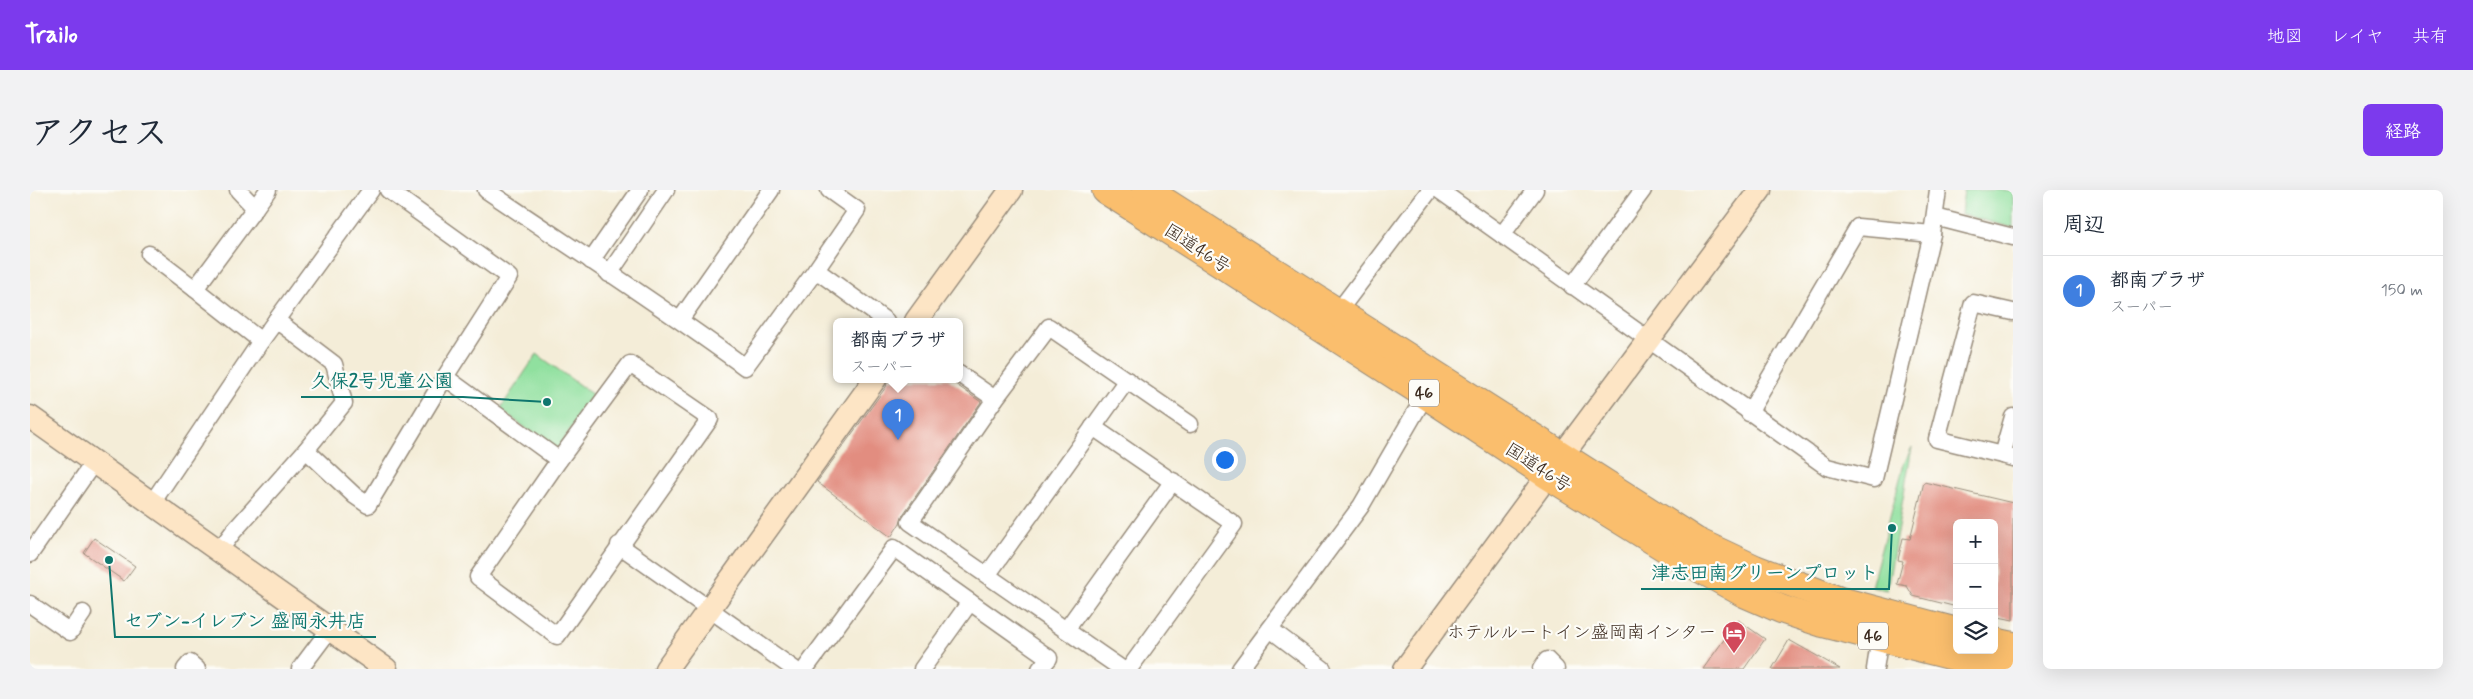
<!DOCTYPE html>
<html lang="ja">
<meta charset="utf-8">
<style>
:root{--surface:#fff;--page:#f2f2f3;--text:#1f2937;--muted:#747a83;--line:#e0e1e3;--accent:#7c3aed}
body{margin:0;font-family:Mynerve,"Klee One",sans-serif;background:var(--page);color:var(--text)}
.controls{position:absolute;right:15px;bottom:15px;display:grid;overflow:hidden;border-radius:8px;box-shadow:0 5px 20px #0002}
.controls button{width:45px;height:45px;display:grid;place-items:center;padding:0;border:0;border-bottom:1px solid var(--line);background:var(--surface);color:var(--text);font:25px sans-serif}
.you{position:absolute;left:1194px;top:269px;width:18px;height:18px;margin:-12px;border:4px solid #fff;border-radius:50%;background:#1a73e8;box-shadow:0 0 0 8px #1a73e833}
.badge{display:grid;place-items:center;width:32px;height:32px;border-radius:50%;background:var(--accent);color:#fff;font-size:16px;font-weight:700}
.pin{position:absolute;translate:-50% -41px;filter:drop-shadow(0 1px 2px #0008)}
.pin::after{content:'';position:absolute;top:26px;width:18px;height:15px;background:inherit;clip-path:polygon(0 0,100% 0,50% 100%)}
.popup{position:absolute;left:803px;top:128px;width:130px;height:65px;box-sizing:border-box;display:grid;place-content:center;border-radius:8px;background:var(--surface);filter:drop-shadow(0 1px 4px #0005);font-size:16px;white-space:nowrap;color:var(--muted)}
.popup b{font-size:19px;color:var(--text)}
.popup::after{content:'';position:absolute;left:50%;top:100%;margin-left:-10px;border:10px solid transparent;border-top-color:var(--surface)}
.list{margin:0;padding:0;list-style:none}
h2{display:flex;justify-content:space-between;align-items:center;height:65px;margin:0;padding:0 20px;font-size:21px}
h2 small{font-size:16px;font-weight:400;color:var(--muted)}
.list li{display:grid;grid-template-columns:32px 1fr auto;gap:15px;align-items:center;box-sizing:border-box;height:70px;padding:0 20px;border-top:1px solid var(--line)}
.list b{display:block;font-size:19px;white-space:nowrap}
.list p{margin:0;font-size:16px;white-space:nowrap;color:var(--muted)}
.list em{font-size:16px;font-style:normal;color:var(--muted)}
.icon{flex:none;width:28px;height:28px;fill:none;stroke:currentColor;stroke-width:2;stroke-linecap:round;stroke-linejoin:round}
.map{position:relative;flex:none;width:1983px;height:479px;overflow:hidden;border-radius:8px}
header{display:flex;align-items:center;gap:30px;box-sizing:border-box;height:70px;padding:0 25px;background:var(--accent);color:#fff}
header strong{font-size:24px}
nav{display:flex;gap:28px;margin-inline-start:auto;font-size:18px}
.intro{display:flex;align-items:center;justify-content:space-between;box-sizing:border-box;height:120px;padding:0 30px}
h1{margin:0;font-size:35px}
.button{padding:12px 22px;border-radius:8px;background:var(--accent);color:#fff;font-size:18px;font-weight:700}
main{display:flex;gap:30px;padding:0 30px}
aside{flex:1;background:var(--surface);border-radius:8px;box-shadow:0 5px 20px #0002}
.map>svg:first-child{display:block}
.green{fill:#90e09f;stroke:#66855e}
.building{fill:#e28d80}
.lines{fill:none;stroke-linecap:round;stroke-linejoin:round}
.street-casing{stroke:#988c7b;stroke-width:19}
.secondary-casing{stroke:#988c7b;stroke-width:25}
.highway-casing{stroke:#988c7b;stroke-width:30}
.street{stroke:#fff;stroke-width:16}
.secondary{stroke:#fde5c5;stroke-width:22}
.highway{stroke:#fabe6d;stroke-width:28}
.labels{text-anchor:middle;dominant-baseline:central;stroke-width:4.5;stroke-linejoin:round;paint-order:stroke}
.shield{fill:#fdfcf7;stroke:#75695f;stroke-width:1}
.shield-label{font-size:16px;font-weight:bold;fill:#3b2a1e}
.street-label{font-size:18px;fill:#3b2a1e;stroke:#fdfcf7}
.poi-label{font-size:18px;fill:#3b2a1e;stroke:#fdfcf7;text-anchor:end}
.leader{fill:none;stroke:#0f766e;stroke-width:2}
.callout-dot{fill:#0f766e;stroke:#fdfcf7;stroke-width:2}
.callout-label{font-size:19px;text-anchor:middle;font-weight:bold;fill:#0f766e;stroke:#fdfcf7;stroke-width:4.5;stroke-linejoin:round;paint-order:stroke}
</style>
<header>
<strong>Trailo</strong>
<nav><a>地図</a><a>レイヤ</a><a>共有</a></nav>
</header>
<div class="intro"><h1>アクセス</h1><a class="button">経路</a></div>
<main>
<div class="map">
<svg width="1983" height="479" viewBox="0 0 1983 479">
<rect width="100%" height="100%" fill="#fdfcf7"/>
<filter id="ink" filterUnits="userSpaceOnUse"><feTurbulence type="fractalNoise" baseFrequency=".02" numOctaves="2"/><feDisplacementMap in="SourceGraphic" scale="10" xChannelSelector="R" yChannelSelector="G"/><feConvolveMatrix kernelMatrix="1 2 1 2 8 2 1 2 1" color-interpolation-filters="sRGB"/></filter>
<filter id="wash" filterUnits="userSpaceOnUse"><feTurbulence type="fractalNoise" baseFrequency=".0096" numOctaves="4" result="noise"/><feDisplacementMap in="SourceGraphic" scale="20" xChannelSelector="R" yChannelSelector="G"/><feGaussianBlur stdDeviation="1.12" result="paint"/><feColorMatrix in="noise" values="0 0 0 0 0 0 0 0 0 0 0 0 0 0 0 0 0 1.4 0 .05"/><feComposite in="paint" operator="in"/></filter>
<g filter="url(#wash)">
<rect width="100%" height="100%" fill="#f4edd8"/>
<g class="green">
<polygon points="1934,0 1983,0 1983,38 1931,24"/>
<polygon points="507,164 563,205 526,261 470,219"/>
<polygon points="1882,257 1857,400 1841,397 1874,274"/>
</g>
<g id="blocks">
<g class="building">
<polygon points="858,189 918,189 951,212 872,326 870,333 861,347 787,292 856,197"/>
<polygon points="1894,292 1983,313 1983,430 1964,426 1964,333 1927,333 1927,417 1883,406 1877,396 1867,394 1873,371 1868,370 1873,348 1880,349"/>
<polygon points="64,348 105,376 94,391 54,363"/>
<polygon points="1708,430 1735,449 1714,479 1673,479"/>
<polygon points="1759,450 1810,479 1742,479"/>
</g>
</g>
</g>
<g filter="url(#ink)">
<use href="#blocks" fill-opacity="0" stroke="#988c7b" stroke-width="1"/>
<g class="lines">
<defs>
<g id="street">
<polyline points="208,0 225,18 165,99 231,151"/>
<polyline points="358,0 479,87 415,187 529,270"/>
<path d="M456,0C543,59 631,115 715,177L786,80L827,20L799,0"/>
<polyline points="1409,0 1797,277 1844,289 1902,44 1908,0"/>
<polyline points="225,18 238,0"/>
<polyline points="1905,27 1983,47"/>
<polyline points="1472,45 1505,0"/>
<polyline points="119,64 165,99"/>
<polyline points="561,71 610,0"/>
<polyline points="786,80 856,131"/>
<polyline points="579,84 636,0"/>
<polyline points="1542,96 1613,0"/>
<polyline points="1307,123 1400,0"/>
<polyline points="246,130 304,174 314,213 276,260"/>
<polyline points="650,130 741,0"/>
<polygon points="600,174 680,229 527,446 448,387 529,270"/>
<polyline points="929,184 965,209"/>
<polyline points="1719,223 1828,37 1902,44"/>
<polyline points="1983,227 1972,265 1983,268"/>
<polyline points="1063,237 1204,334 1099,479"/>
<polyline points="1972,265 1907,249 1943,113 1983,122"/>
<polyline points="122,313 231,151 341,0"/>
<polyline points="589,355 764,479"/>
<polyline points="189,361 203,342 276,260 325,306 338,315 415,187"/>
<polyline points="0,364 64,272"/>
<polyline points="958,384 1097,190"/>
<polyline points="0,414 40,442 53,423"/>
<polyline points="1240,439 1293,479"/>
<polyline points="1036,440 1143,291"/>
<polyline points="155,479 160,473 167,479"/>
<polyline points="270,479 300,439"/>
<polyline points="775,479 864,358 1019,468 1010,479"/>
<polyline points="892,479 940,412"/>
<polyline points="1092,479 880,332 965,209 1019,137 1160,234"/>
<polyline points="1210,479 1331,316 1400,197"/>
<polyline points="1511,479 1517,470 1526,479"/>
<polyline points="1845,479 1850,447"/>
</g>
<g id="secondary">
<polyline points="886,131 981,0"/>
<polyline points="0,227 356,479"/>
<polyline points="1531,267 1730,0"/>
<polyline points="636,479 845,189"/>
<polyline points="1375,479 1518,285"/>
</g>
<g id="highway">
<polyline points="1076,0 1395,204 1518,285 1657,371 1714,403 1751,419 1793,433 1975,479"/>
<polyline points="1116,0 1665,351 1725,379 1810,411 1927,442"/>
<polyline points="1964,452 1983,456"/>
</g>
</defs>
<use href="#street" class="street-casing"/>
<use href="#secondary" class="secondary-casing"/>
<use href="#highway" class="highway-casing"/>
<use href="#street" class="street"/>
<use href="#secondary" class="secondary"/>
<use href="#highway" class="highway"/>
</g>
</g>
<defs>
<symbol id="hotel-pin" viewBox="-11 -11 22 30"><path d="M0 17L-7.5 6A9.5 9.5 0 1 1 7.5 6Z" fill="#d1495b" stroke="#fdfcf7"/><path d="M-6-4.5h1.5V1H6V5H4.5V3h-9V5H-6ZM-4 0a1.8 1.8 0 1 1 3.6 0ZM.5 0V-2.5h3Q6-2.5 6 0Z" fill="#fff"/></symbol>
</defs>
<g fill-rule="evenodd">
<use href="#hotel-pin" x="1690" y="429" width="28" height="38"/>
</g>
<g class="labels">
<g class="shield">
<rect x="1379" y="189.5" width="30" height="27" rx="4"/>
<rect x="1828" y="432.5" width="30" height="27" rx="4"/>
</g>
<g class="shield-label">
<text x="1394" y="203">46</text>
<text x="1843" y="446">46</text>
</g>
<g class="street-label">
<text transform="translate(1167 59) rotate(33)">国道46号</text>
<text transform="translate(1508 278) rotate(33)">国道46号</text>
</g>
<g class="poi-label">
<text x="1686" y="443">ホテルルートイン盛岡南インター</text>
</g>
</g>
<path class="leader" d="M517 212L433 207H271M1862 338L1859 399H1611M79 370L85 447H346"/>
<g class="callout-dot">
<circle cx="517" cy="212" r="5"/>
<circle cx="1862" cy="338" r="5"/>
<circle cx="79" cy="370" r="5"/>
</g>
<g class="callout-label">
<text x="352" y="197">久保2号児童公園</text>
<text x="1735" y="389">津志田南グリーンプロット</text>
<text x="215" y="437">セブン-イレブン 盛岡永井店</text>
</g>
</svg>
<div class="controls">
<button>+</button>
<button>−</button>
<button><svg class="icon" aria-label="layers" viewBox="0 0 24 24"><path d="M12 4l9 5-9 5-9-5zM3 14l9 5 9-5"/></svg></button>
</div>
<div class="you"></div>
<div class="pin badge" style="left:868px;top:250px;background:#3f7fe0">1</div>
<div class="popup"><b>都南プラザ</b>スーパー</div>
</div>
<aside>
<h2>周辺<small></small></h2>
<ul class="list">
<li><span class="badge" style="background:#3f7fe0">1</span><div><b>都南プラザ</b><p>スーパー</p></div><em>150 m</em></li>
</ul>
</aside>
</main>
